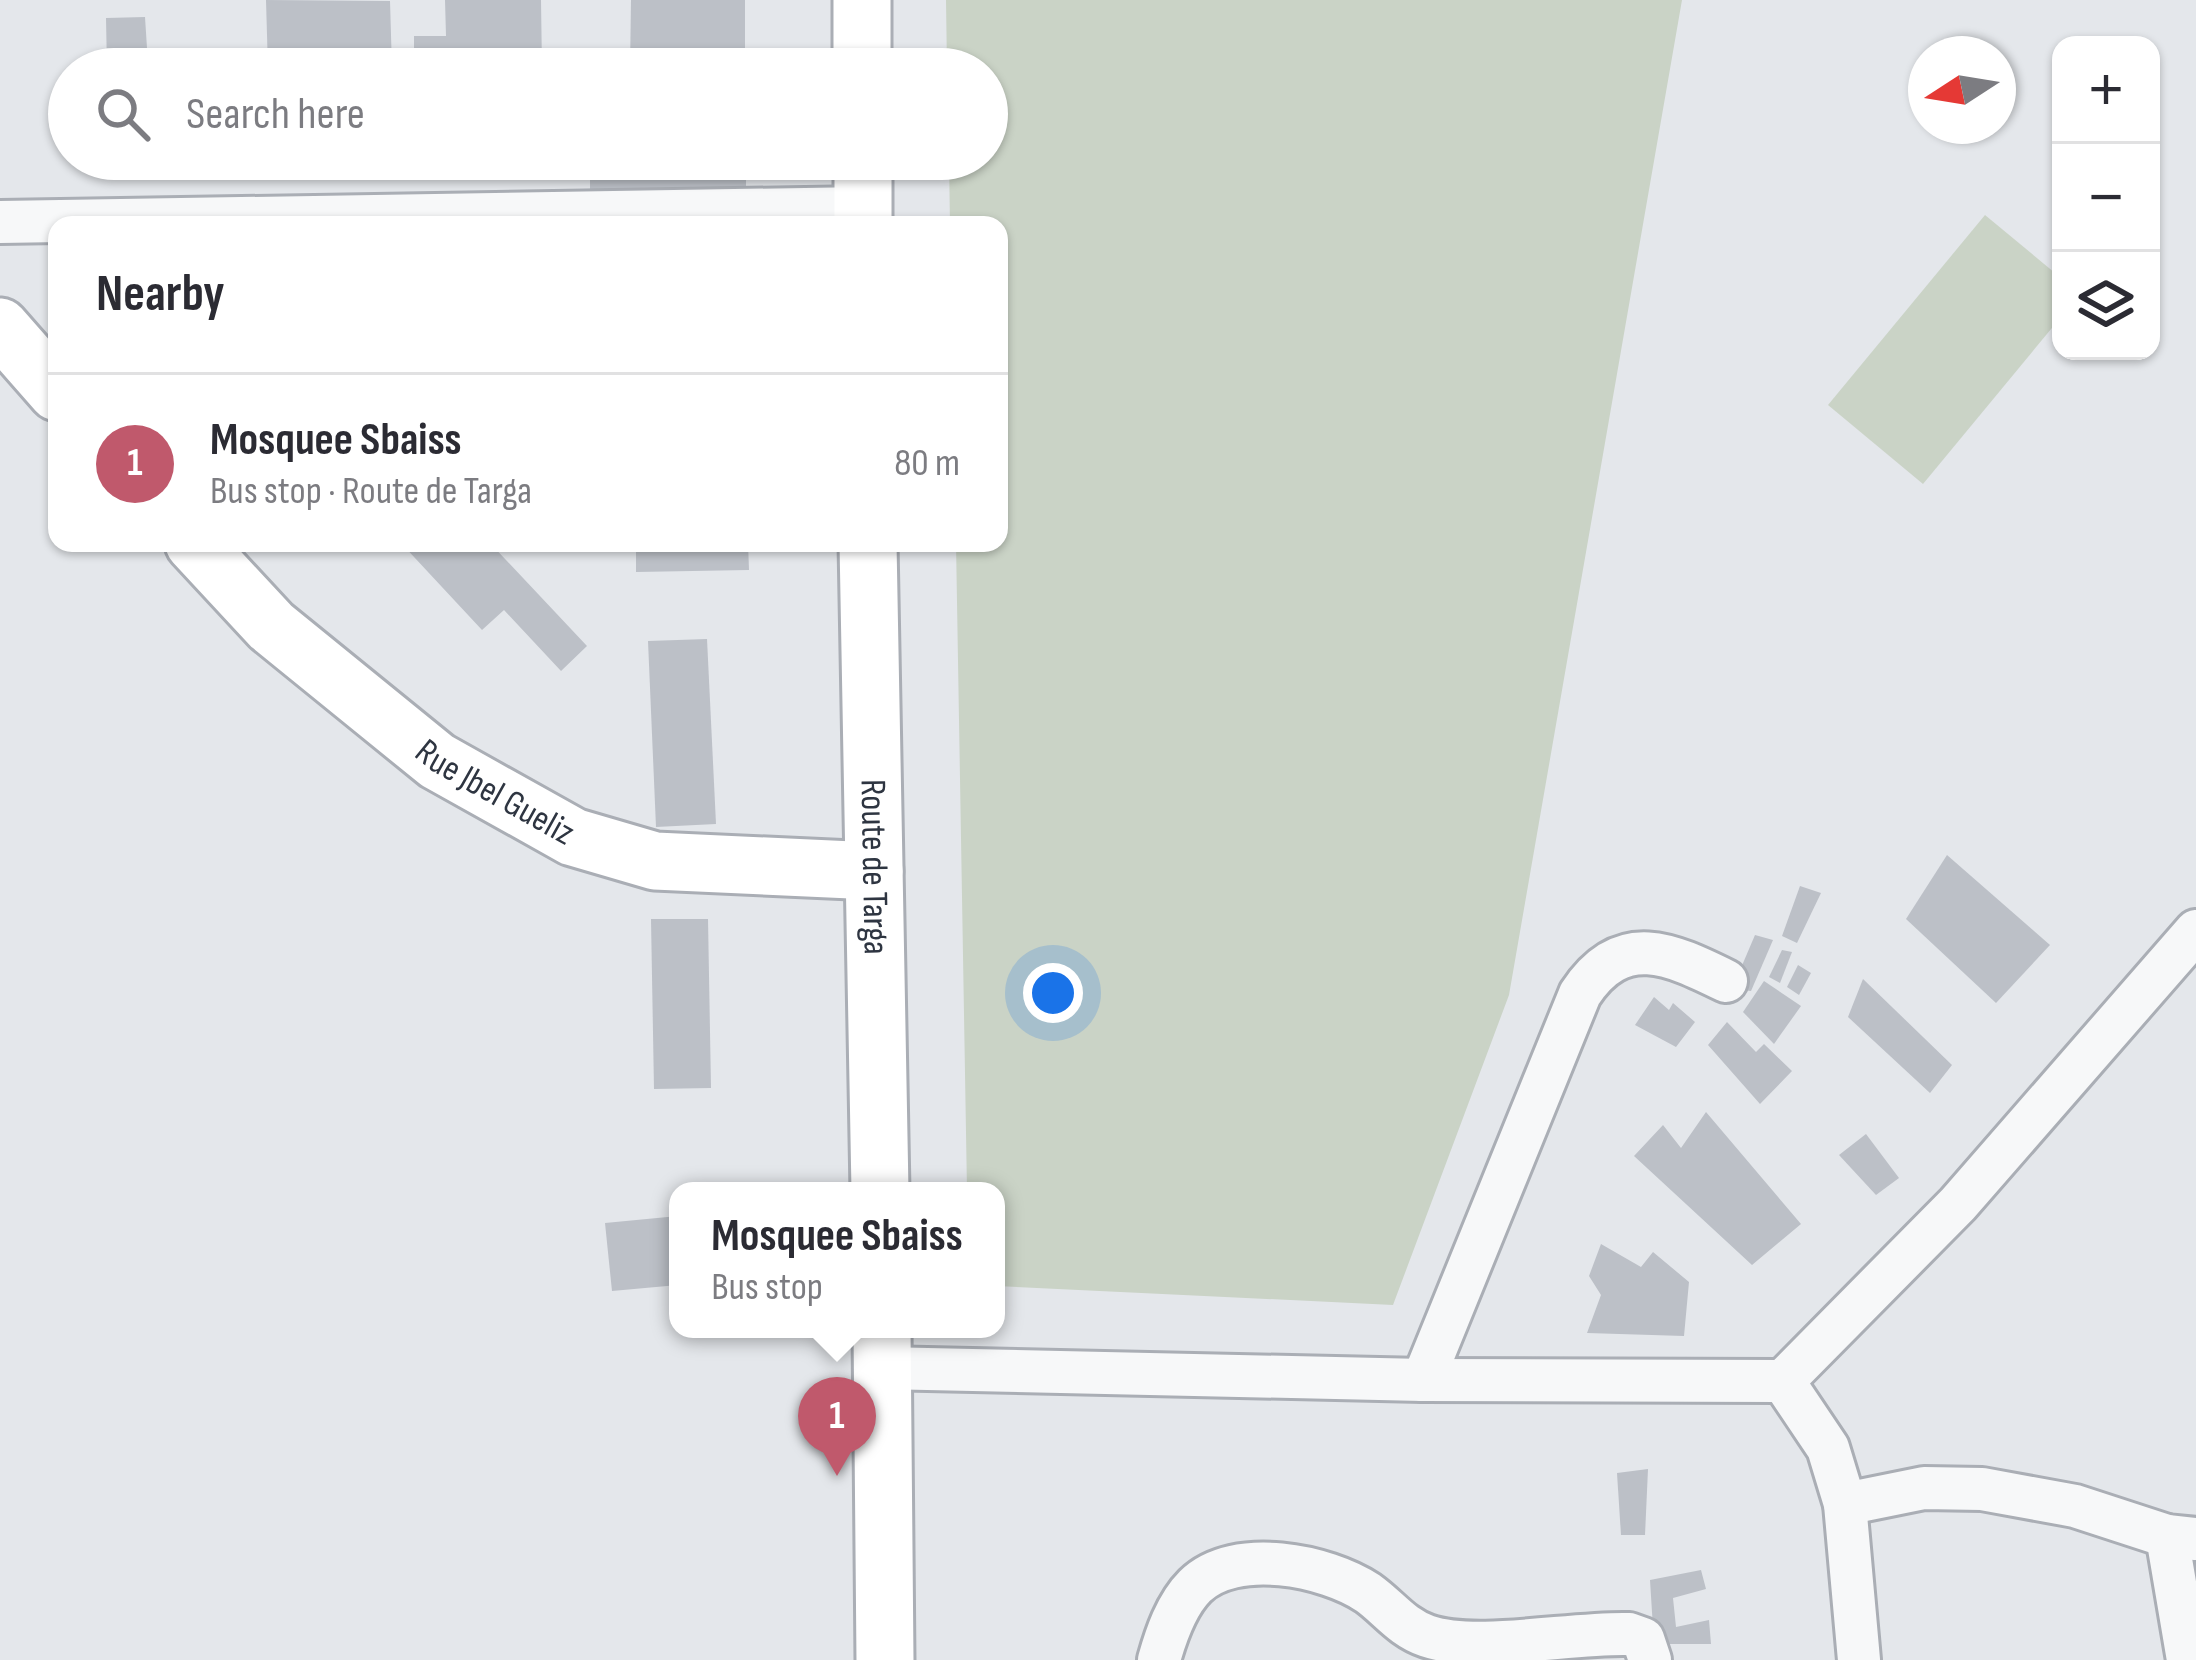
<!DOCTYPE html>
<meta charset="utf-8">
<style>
:root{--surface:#fff;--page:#f7f7f7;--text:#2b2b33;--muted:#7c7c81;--line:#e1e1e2;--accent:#c0596c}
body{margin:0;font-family:"Sofia Sans Condensed",sans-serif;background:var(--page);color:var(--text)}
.controls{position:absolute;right:36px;top:36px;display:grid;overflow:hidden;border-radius:24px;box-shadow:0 3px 9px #0004}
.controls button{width:108px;height:108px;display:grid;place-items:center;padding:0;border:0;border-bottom:3px solid var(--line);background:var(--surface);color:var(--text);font:60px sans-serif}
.compass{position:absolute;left:1908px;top:36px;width:108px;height:108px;border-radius:50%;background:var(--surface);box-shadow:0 3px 9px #0004;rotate:258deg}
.you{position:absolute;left:1053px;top:993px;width:42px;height:42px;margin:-30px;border:9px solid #fff;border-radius:50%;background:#1a73e8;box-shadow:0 0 0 18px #1a73e833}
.badge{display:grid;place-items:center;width:78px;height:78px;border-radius:50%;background:var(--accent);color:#fff;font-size:39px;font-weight:700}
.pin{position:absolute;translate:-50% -99px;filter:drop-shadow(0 3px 6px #0008)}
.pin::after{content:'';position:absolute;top:63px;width:42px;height:36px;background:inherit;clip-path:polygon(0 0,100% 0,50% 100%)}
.popup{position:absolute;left:669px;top:1182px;width:336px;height:156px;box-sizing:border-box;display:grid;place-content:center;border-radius:24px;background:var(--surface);filter:drop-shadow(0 3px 9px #0005);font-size:39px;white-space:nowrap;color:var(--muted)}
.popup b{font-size:45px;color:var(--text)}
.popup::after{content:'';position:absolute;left:50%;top:100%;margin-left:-24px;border:24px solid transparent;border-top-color:var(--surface)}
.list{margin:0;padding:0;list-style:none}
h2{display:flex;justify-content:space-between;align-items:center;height:156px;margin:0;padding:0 48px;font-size:51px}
h2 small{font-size:39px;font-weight:400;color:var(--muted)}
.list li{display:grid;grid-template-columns:78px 1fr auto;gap:36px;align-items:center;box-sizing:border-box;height:180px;padding:0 48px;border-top:3px solid var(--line)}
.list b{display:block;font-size:45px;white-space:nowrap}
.list p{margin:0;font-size:39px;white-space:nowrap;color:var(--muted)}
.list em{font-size:39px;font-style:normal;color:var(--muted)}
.icon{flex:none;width:66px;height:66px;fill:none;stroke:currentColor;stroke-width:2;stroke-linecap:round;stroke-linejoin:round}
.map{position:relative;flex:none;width:2196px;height:1660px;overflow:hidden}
.search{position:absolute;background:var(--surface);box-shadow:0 3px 9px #0004;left:48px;top:48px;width:960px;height:132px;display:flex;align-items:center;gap:30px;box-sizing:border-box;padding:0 42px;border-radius:66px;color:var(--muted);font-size:45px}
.panel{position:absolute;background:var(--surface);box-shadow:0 3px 9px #0004;left:48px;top:216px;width:960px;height:336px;border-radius:24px}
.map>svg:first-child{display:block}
.green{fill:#cad3c6}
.building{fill:#bcc0c7}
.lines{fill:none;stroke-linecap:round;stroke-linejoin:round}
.street-casing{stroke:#aaaeb5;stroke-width:48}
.secondary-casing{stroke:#aaaeb5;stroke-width:63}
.street{stroke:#f7f8f9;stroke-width:42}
.secondary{stroke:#fff;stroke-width:57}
.labels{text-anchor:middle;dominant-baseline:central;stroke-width:9;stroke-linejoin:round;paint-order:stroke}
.street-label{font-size:36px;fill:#2e3541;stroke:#f4f6f8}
</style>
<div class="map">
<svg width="2196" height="1660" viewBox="0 0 2196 1660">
<rect width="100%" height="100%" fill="#e4e7eb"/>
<g class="green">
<polygon points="946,0 1682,0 1509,995 1393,1305 996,1286 996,1191 967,1191 956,543 999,543 999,225 950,225 949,159 987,159 987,69 947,69"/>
<polygon points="1985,215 2061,278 2061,317 1923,484 1828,405"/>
</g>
<g class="building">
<polygon points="266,0 390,1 392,69 268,69"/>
<polygon points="445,0 541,0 542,69 414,69 414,36 446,36"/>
<polygon points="631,0 745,0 745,69 630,69"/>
<polygon points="145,17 147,48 171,51 171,69 107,69 106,18"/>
<polygon points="236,55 236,69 180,69 180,56"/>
<polygon points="590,159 746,159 746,189 590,190"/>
<polygon points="401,543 490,543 587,646 561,671 504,610 482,630"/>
<polygon points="636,543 748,543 749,570 636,572"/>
<polygon points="707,639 716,824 656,827 648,641"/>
<polygon points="1947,855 2050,945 1996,1003 1906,919"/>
<polygon points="1800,886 1821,893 1797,943 1782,936"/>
<polygon points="651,919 708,919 711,1088 654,1089"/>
<polygon points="1755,935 1773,940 1751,991 1732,989"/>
<polygon points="1782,950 1792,952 1780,983 1769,977"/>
<polygon points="1798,965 1811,973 1799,995 1787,987"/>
<polygon points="1863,979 1952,1065 1930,1093 1848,1017"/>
<polygon points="1764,981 1801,1006 1774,1044 1743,1012"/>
<polygon points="1654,997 1669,1010 1673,1003 1695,1022 1676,1047 1635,1025"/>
<polygon points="1727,1022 1756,1052 1764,1044 1792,1071 1760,1104 1708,1045"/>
<polygon points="1706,1112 1801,1224 1752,1265 1634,1156 1663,1125 1681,1148"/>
<polygon points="1866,1134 1899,1178 1876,1195 1839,1155"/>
<polygon points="678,1216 678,1285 612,1291 605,1223"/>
<polygon points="1601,1244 1641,1267 1653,1252 1689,1282 1684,1336 1587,1333 1601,1295 1589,1276"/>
<polygon points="1648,1469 1645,1535 1621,1535 1617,1473"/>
<polygon points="1701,1570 1706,1589 1673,1598 1676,1627 1709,1620 1711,1644 1654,1644 1650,1580"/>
</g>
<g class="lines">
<defs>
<g id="street">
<polyline points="0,222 863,208"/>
<polyline points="882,1368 1423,1380 1783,1381 1958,1204 2196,931"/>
<path d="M1423,1380L1580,994C1622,930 1671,954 1726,981"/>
<polyline points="1783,1381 1828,1448 1845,1504 1859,1660"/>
<polyline points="1845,1504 1924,1488 1982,1489 2075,1506 2167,1536 2196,1539"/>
<polyline points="2167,1536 2188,1660"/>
<path d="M1159,1660C1166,1635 1176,1605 1195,1586C1235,1547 1326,1565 1368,1593C1389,1608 1401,1627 1427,1636C1476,1653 1573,1632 1629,1634L1643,1639L1650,1660"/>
</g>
<g id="secondary">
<polyline points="862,0 862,69"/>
<polyline points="863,159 863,225"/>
<polyline points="0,327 57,392"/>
<path id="s1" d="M194,543L271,626L437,761L573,837L655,861L874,871"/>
<path id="s2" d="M868,543L880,1191"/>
<polyline points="882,1329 885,1660"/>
</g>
</defs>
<use href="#street" class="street-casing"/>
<use href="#secondary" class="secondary-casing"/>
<use href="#street" class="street"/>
<use href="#secondary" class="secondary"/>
</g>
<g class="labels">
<g class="street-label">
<text stroke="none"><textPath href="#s1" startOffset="393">Rue Jbel Gueliz</textPath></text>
<text stroke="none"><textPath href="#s2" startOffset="324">Route de Targa</textPath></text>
</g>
</g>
</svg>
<div class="controls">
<button>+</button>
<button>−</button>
<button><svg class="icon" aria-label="layers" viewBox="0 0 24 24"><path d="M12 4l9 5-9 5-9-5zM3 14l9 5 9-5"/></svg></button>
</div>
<svg class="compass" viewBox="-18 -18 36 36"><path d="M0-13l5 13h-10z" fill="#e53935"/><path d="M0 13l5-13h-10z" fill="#7c7c81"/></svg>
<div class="you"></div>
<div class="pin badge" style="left:837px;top:1476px">1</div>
<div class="popup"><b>Mosquee Sbaiss</b>Bus stop</div>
<div class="search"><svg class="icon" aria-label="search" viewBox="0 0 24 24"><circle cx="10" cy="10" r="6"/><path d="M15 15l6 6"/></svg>Search here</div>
<section class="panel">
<h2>Nearby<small></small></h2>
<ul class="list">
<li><span class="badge">1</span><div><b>Mosquee Sbaiss</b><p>Bus stop · Route de Targa</p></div><em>80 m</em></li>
</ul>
</section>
</div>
